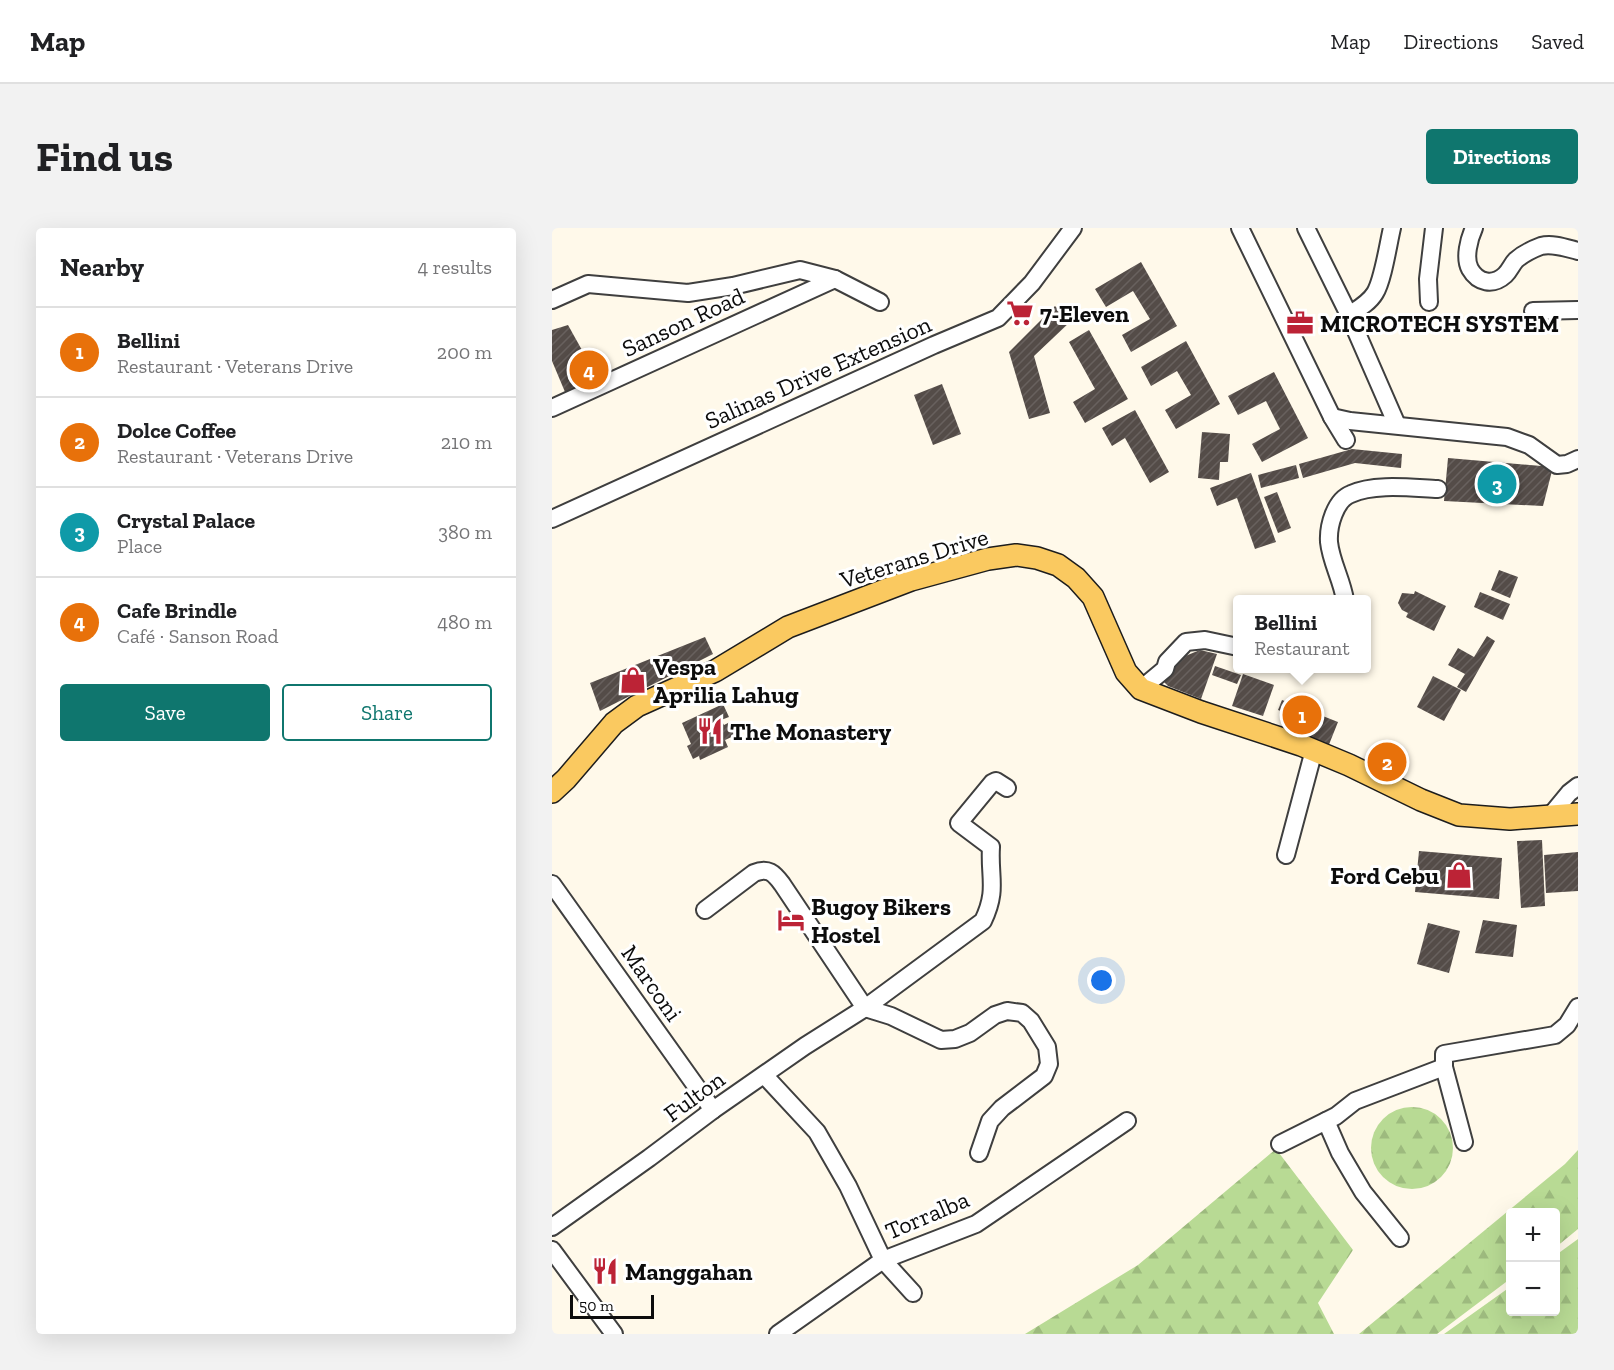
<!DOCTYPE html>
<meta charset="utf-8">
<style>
:root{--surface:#fff;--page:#f2f2f2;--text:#202124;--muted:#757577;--line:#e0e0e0;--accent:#0f766e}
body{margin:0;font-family:"Zilla Slab",serif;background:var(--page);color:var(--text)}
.controls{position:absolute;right:18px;bottom:18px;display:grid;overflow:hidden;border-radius:6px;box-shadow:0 6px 24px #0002}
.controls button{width:54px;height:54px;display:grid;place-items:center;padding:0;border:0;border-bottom:2px solid var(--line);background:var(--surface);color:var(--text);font:30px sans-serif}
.scale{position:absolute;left:18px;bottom:15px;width:84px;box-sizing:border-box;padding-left:6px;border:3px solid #0c0c0c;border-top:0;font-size:16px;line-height:21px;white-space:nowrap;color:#0c0c0c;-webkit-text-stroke:4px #fff;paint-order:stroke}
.you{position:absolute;left:550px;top:753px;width:21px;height:21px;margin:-15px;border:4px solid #fff;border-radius:50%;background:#1a73e8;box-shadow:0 0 0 9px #1a73e833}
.badge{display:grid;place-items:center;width:39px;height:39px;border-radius:50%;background:var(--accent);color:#fff;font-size:20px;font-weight:700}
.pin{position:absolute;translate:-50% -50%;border:3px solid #fff;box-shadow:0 2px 6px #0006}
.popup{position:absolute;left:681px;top:367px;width:138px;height:78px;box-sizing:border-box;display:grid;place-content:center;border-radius:6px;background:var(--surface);filter:drop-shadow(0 2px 4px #0005);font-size:20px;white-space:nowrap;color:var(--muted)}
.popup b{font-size:22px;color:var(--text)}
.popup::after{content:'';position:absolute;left:50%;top:100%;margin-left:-12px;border:12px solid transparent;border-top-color:var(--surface)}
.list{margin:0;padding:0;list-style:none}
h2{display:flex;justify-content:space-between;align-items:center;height:78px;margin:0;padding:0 24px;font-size:26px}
h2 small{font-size:20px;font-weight:400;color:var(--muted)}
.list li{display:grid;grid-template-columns:39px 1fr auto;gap:18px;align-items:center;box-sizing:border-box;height:90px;padding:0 24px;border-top:2px solid var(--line)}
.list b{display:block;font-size:22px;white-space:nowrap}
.list p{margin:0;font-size:20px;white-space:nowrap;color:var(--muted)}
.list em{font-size:20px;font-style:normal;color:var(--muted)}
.actions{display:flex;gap:12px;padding:18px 24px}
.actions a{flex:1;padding:14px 0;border:2px solid var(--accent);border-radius:6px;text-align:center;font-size:21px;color:var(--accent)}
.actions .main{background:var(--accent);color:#fff}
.map{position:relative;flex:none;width:1026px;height:1106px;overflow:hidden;border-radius:6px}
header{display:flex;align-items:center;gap:36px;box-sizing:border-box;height:84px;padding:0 30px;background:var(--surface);border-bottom:2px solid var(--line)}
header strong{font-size:28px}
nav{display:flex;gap:33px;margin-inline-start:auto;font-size:21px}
.intro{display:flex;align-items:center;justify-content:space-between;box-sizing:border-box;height:144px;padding:0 36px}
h1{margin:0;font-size:42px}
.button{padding:15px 27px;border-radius:6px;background:var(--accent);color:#fff;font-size:21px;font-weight:700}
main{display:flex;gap:36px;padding:0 36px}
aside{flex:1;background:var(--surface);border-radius:6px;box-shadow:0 6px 24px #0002}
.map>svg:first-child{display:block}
.forest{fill:url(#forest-firs)}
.building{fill:url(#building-hatch)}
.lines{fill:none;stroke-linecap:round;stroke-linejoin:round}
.minor-casing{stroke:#3f3f3f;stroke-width:20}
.major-casing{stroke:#1d1d1d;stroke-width:24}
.minor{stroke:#fff;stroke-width:16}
.major{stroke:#fac960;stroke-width:21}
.labels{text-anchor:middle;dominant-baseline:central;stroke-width:6;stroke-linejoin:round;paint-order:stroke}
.poi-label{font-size:24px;font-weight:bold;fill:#0c0c0c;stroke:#fff;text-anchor:start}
.street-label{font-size:24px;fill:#0c0c0c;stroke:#fff}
</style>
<header>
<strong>Map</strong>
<nav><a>Map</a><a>Directions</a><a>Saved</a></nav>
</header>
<div class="intro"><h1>Find us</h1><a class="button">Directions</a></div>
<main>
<aside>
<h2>Nearby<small>4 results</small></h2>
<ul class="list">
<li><span class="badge" style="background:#e8710a">1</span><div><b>Bellini</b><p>Restaurant · Veterans Drive</p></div><em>200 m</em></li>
<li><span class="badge" style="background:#e8710a">2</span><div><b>Dolce Coffee</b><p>Restaurant · Veterans Drive</p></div><em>210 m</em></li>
<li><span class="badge" style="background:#0f9aa8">3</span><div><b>Crystal Palace</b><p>Place</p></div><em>380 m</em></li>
<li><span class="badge" style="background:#e8710a">4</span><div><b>Cafe Brindle</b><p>Café · Sanson Road</p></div><em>480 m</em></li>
</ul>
<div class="actions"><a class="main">Save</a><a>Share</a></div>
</aside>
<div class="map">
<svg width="1026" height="1106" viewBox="0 0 1026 1106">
<defs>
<pattern id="forest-firs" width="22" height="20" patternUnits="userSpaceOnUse" patternTransform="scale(1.5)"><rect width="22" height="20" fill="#b8da94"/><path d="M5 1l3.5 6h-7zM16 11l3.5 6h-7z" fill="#9dba7e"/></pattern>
<pattern id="building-hatch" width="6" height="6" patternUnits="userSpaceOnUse" patternTransform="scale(1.5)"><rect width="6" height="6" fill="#544c48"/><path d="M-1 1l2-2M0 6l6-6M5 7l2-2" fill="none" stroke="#68615e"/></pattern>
</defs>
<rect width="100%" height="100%" fill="#fff9ea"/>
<g class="forest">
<circle cx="860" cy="920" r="41"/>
<polygon points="724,921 801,1022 766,1075 782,1106 473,1106 586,1037"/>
<polygon points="1026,922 1026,1001 1004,1019 1004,984 958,984 958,1051 885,1106 807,1106 1013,936"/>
<polygon points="1026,1011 1026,1106 892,1106 958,1059 958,1084 1004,1084 1004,1027"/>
</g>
<g class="building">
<polygon points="589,34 625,98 579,124 570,107 598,91 581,63 554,79 543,61"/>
<polygon points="503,78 518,94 482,128 498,185 477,191 457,124"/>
<polygon points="16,97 45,149 13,164 0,133 0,102"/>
<polygon points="537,102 576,171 533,195 521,174 543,161 517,114"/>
<polygon points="634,113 668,176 624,201 613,182 639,167 625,143 599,158 589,139"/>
<polygon points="722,144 756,210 710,234 700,216 728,201 714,173 686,187 676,168"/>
<polygon points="390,156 409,206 381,217 362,167"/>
<polygon points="583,182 617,244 598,255 573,210 560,218 550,200"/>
<polygon points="650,204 678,206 676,234 668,234 667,252 646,250"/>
<polygon points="800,221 850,226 849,240 803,235 751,250 747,236"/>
<polygon points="896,230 1001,239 991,278 892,273"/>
<polygon points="744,237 747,250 709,260 706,247"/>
<polygon points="699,245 724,314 703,321 685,270 665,278 658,260"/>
<polygon points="725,264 739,300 726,305 712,269"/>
<polygon points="947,342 966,349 958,370 939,362"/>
<polygon points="863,363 894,378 882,403 854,389 856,385 850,382 846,375 850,365 862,366"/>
<polygon points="928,364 958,376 951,392 922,379"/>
<polygon points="935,408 943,413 914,464 905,459 913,446 896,437 906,420 922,429"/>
<polygon points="153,409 161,426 48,483 38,455"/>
<polygon points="648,422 665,426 649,471 616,458 612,454 621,433"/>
<polygon points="663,438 689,447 685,456 660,447"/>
<polygon points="691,446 722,457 711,488 680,478"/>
<polygon points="881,448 909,462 892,493 865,479"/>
<polygon points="730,472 786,494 776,519 734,502 740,487 726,482"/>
<polygon points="171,476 177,489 169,492 172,497 178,494 184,507 173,512 176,519 148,532 147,528 141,531 135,518 139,516 130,495"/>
<polygon points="990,612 993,678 969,680 965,613"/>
<polygon points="867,623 950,630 947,671 863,664"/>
<polygon points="1026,624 1026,663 994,665 992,627"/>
<polygon points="931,692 965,697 961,729 923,725"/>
<polygon points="876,695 908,703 897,745 865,736"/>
</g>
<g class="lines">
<defs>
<g id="minor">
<polyline points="688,0 780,189 794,212"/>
<polyline points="754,0 797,87 845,197"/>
<path d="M922,0C917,11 912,30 918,41C926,55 941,58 953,47C958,42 960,36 964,32C971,26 981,21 989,18C1001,15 1014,20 1026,23"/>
<polyline points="0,72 36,56 136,65 181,58 248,42 283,51 328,74"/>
<polyline points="877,74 876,51 882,0"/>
<polyline points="981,83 1026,82"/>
<path d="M797,87C806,81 817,75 823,65C831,52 836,17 840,0"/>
<polyline points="0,180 283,51"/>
<polyline points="780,189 798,193 955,209 977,217 1005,237 1015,236 1026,231"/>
<polyline points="0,291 382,117 446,90 480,55 521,0"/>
<path d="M793,372C790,352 779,334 777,314C776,298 783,272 799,266C822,255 861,260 886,261"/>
<polyline points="589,461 613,441 615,434 634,414 653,412 686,419"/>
<polyline points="998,588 1017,565 1026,558"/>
<polyline points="734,627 762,522"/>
<polyline points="0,656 161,882"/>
<path d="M153,682L202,645C216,639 222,645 230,656L313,780L339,788L389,812L403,811L418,805L443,787L455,783L470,785L479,793L495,819L497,836L492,848L450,880L438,893L427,925"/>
<polyline points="213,848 265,904 296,958 331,1032 361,1065"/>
<polyline points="774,893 788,925 811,964 848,1010"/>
<polyline points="912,914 892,839 892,826 1003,807 1015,797 1026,779"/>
<polyline points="728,916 784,888 803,873 892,839"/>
<path d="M0,999L97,930L161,882L253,818L313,780L431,693C446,662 437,649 439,619L407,595L440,555L444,553L455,560"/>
<polyline points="0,1022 62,1106"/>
<polyline points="226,1106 331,1032 424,996 575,893"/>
</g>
<polyline id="major" points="0,564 14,551 62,495 85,478 163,443 236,399 359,352 436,331 464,327 485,330 506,337 524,350 541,369 574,444 589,461 649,484 749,517 797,537 869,572 907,587 958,591 1026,586"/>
</defs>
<use href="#minor" class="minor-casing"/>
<use href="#major" class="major-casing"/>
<use href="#minor" class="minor"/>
<use href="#major" class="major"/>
</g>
<defs>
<symbol id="supermarket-bare" viewBox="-9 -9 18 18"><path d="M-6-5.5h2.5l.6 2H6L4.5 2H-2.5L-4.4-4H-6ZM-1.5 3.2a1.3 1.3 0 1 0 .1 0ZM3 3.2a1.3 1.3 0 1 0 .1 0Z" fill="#bc2336" stroke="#fff" stroke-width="2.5" paint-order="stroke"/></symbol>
<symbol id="office-bare" viewBox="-9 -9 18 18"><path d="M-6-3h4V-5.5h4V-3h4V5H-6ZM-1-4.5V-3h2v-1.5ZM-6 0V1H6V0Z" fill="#bc2336" stroke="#fff" stroke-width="2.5" paint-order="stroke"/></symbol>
<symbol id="shop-bare" viewBox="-9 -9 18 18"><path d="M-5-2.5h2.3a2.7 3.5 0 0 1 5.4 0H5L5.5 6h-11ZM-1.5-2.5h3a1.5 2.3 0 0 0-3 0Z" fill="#bc2336" stroke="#fff" stroke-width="2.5" paint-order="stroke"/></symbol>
<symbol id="restaurant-bare" viewBox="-9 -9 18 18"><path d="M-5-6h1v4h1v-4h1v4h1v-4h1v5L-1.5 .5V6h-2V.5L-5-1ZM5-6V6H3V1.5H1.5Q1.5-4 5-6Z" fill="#bc2336" stroke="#fff" stroke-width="2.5" paint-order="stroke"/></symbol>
<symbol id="hotel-bare" viewBox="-9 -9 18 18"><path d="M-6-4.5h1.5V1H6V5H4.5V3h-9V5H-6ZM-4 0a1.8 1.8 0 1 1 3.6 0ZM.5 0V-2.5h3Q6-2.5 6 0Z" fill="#bc2336" stroke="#fff" stroke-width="2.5" paint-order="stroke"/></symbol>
</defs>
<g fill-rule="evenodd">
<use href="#supermarket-bare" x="449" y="66" width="38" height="38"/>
<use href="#office-bare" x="729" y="76" width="38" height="38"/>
<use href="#shop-bare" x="62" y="433" width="38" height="38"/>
<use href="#restaurant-bare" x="139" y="484" width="38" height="38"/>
<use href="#shop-bare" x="888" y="628" width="38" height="38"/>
<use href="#hotel-bare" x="220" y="673" width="38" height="38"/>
<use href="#restaurant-bare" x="34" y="1024" width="38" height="38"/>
</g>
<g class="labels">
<g class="poi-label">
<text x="488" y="85">7-Eleven</text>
<text x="768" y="95">MICROTECH SYSTEM</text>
<text x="101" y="438">Vespa<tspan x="101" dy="28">Aprilia Lahug</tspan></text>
<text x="178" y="503">The Monastery</text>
<text x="887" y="647" text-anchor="end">Ford Cebu</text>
<text x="259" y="678">Bugoy Bikers<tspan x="259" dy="28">Hostel</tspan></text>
<text x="73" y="1043">Manggahan</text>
</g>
<g class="street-label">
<text transform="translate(131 94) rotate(-25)">Sanson Road</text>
<text transform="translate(266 144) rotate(-24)">Salinas Drive Extension</text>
<text transform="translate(362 330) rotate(-17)">Veterans Drive</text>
<text transform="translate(100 755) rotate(55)">Marconi</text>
<text transform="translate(142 868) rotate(-36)">Fulton</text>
<text transform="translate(375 987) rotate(-23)">Torralba</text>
</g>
</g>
</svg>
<div class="controls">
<button>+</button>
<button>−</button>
</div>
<div class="scale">50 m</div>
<div class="you"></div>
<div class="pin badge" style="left:750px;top:487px;background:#e8710a">1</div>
<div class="popup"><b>Bellini</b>Restaurant</div>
<div class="pin badge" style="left:835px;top:534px;background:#e8710a">2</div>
<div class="pin badge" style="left:945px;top:256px;background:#0f9aa8">3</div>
<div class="pin badge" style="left:37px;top:142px;background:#e8710a">4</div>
</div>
</main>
